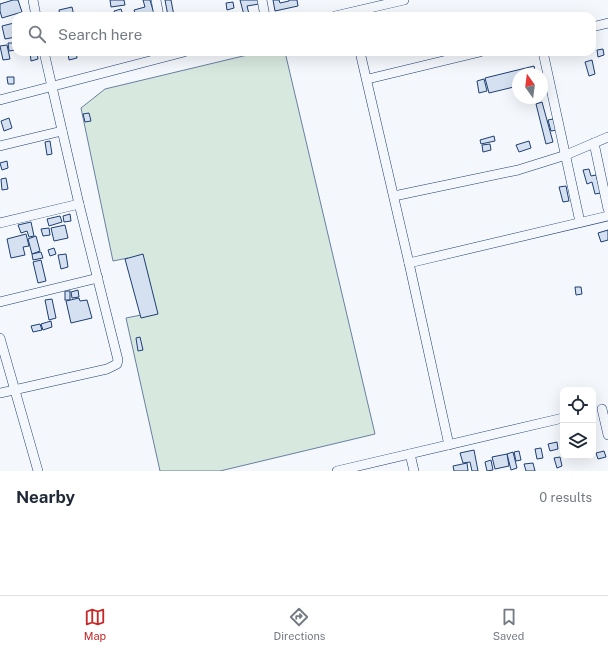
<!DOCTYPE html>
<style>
:root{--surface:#fff;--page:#f2f2f3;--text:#1f2937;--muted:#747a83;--line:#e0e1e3;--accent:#c62828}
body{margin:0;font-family:"Public Sans",sans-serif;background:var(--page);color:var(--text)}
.controls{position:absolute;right:12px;bottom:12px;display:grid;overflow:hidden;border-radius:8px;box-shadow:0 4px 16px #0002}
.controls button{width:36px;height:36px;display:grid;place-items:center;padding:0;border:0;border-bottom:1px solid var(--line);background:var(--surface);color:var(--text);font:20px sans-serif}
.compass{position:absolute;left:512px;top:68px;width:36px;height:36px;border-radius:50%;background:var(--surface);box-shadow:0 4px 16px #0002;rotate:346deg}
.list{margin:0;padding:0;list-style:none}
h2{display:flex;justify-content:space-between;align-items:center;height:52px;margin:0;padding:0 16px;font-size:17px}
h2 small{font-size:13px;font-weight:400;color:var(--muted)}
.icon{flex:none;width:22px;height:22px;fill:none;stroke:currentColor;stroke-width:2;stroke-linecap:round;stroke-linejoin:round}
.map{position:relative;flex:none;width:608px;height:471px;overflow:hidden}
.search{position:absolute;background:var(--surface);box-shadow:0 4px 16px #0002;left:12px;right:12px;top:12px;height:44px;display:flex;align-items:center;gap:10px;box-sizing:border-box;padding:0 14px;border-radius:12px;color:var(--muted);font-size:15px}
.sheet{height:124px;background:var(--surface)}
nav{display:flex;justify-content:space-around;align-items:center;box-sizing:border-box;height:56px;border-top:1px solid var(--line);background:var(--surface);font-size:11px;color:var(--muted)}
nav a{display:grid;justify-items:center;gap:2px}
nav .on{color:var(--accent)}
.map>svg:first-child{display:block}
.green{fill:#d7e8df;stroke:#687fa3}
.building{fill:#d5e0f0;stroke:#1d3f73}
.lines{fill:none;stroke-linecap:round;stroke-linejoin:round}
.street-casing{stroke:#1d3f73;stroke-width:10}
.street{stroke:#f4f7fb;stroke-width:9}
</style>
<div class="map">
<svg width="608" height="471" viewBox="0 0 608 471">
<rect width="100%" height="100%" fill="#f4f7fb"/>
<polygon class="green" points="260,52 285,52 375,434 220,471 160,471 126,318 141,315 128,258 113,261 81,108 105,89"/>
<g class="building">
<polygon points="13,0 18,0 22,12 2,18 0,11 0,4"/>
<polygon points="110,0 124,0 125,5 111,7"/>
<polygon points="143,0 150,0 154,14 147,16 136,16 134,10 145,7"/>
<polygon points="165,0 171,0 174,16 168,16"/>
<polygon points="240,0 258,0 259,4 247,6 249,14 244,15"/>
<polygon points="273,0 279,0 280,3 289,1 289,0 297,0 298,6 275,11"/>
<polygon points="233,2 234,8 227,10 226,3"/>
<polygon points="72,7 74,16 60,16 59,10"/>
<polygon points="121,9 123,15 116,16 114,11"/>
<polygon points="14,23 16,37 5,39 2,26"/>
<polygon points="8,43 16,43 16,50 9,51"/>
<polygon points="7,45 10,59 3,60 0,46"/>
<polygon points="603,49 604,55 598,57 597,50"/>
<polygon points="30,52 37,52 38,59 31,61"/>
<polygon points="76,52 77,58 69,60 68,53"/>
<polygon points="592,60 595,74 589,76 585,62"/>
<polygon points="534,66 536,74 518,74 518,86 489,93 485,78"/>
<polygon points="7,77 14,77 14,84 8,84"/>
<polygon points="484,79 487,91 479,93 477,81"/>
<polygon points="542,102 553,142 546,144 536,104"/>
<polygon points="89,113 91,121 85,122 83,114"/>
<polygon points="9,118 12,128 4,131 1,121"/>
<polygon points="553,119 557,130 551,131 548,120"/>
<polygon points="494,136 495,141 481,144 480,140"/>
<polygon points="50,141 52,154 47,155 45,142"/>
<polygon points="529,141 531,148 519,152 516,145"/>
<polygon points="490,144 491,150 483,152 482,145"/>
<polygon points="7,161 8,168 2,170 0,163"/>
<polygon points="589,169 591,176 596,175 601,193 595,194 592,182 587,184 583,170"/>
<polygon points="6,178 8,189 2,190 1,179"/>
<polygon points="566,186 569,201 563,202 559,187"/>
<polygon points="70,214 71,221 64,222 63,216"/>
<polygon points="60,216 62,222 49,226 47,219"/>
<polygon points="31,222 34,236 29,237 27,231 21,233 18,225"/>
<polygon points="65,225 68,238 54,241 51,228"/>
<polygon points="49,228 50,235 43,236 41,229"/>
<polygon points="608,230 608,240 601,242 598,233"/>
<polygon points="26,234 29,246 23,247 25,255 11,258 7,239"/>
<polygon points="36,236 40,251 32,254 28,239"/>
<polygon points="54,248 56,254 50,256 48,250"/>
<polygon points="41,252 43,258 33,260 32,254"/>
<polygon points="66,254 68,267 61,269 58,255"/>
<polygon points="143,254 158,314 141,318 125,259"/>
<polygon points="41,260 46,281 38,283 33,262"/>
<polygon points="575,287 581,287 582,294 576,295"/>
<polygon points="78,290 79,297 72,298 71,292"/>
<rect x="65" y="291" width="5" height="9"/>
<polygon points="79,298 80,301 87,300 92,318 71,323 66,301"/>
<polygon points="52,299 56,318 49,320 45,300"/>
<polygon points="51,321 52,327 43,330 41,324"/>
<polygon points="40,324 42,330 33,332 31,326"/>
<polygon points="140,337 143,350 138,351 136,338"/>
<polygon points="557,442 558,449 550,451 548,444"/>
<polygon points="541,448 543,458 537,459 535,449"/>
<polygon points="474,450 478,471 472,471 470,462 463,463 460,453"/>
<polygon points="519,451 521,460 516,461 514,452"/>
<polygon points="604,451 606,457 598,459 596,453"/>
<polygon points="513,452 517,468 511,470 507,454"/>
<polygon points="507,454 509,466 495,469 492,457"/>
<polygon points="560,457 562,466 557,468 554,458"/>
<polygon points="491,460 493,470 487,471 485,462"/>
<polygon points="467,463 468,471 454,471 453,466"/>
<polygon points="533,463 535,471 526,471 524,464"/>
</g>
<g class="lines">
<defs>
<g id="street">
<polyline points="33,0 36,16"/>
<polyline points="156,0 159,16"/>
<polyline points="262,0 265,16"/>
<polyline points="335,16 404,0"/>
<polyline points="592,27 608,23"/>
<polyline points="360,52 409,263 449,445"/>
<polyline points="543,52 580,222"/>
<polyline points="368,79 480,52"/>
<polyline points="0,100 184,52"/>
<polyline points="594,143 608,209"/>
<polyline points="0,146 62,131"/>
<polyline points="394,196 518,170 566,155 608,137"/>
<polyline points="0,223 79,204"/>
<polyline points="409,263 608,216"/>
<polyline points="0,302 98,278"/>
<polyline points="0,338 38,471"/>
<polyline points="0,393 107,369 117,364 118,360 79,204 44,52"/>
<polyline points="602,409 608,435"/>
<polyline points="410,454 414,471"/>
<polyline points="337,471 563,418"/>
</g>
</defs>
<use href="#street" class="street-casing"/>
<use href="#street" class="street"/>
</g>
</svg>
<div class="controls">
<button><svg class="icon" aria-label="locate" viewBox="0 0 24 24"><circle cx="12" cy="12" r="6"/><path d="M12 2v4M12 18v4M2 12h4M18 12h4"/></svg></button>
<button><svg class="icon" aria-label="layers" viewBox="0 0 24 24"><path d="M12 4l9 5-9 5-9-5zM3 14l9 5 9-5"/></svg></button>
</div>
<svg class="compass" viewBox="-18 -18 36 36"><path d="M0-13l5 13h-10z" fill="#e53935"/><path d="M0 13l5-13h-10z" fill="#747a83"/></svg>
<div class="search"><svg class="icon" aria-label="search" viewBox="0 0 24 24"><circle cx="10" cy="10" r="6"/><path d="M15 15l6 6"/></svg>Search here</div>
</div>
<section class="sheet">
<h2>Nearby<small>0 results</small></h2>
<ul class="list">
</ul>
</section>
<nav>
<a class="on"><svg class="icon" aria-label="map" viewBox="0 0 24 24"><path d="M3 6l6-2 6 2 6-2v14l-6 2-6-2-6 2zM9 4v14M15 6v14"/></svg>Map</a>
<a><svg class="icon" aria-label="directions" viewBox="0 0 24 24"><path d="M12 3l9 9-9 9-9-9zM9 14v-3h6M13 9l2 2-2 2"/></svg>Directions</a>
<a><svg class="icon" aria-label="saved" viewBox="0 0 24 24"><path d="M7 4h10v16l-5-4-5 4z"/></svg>Saved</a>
</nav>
